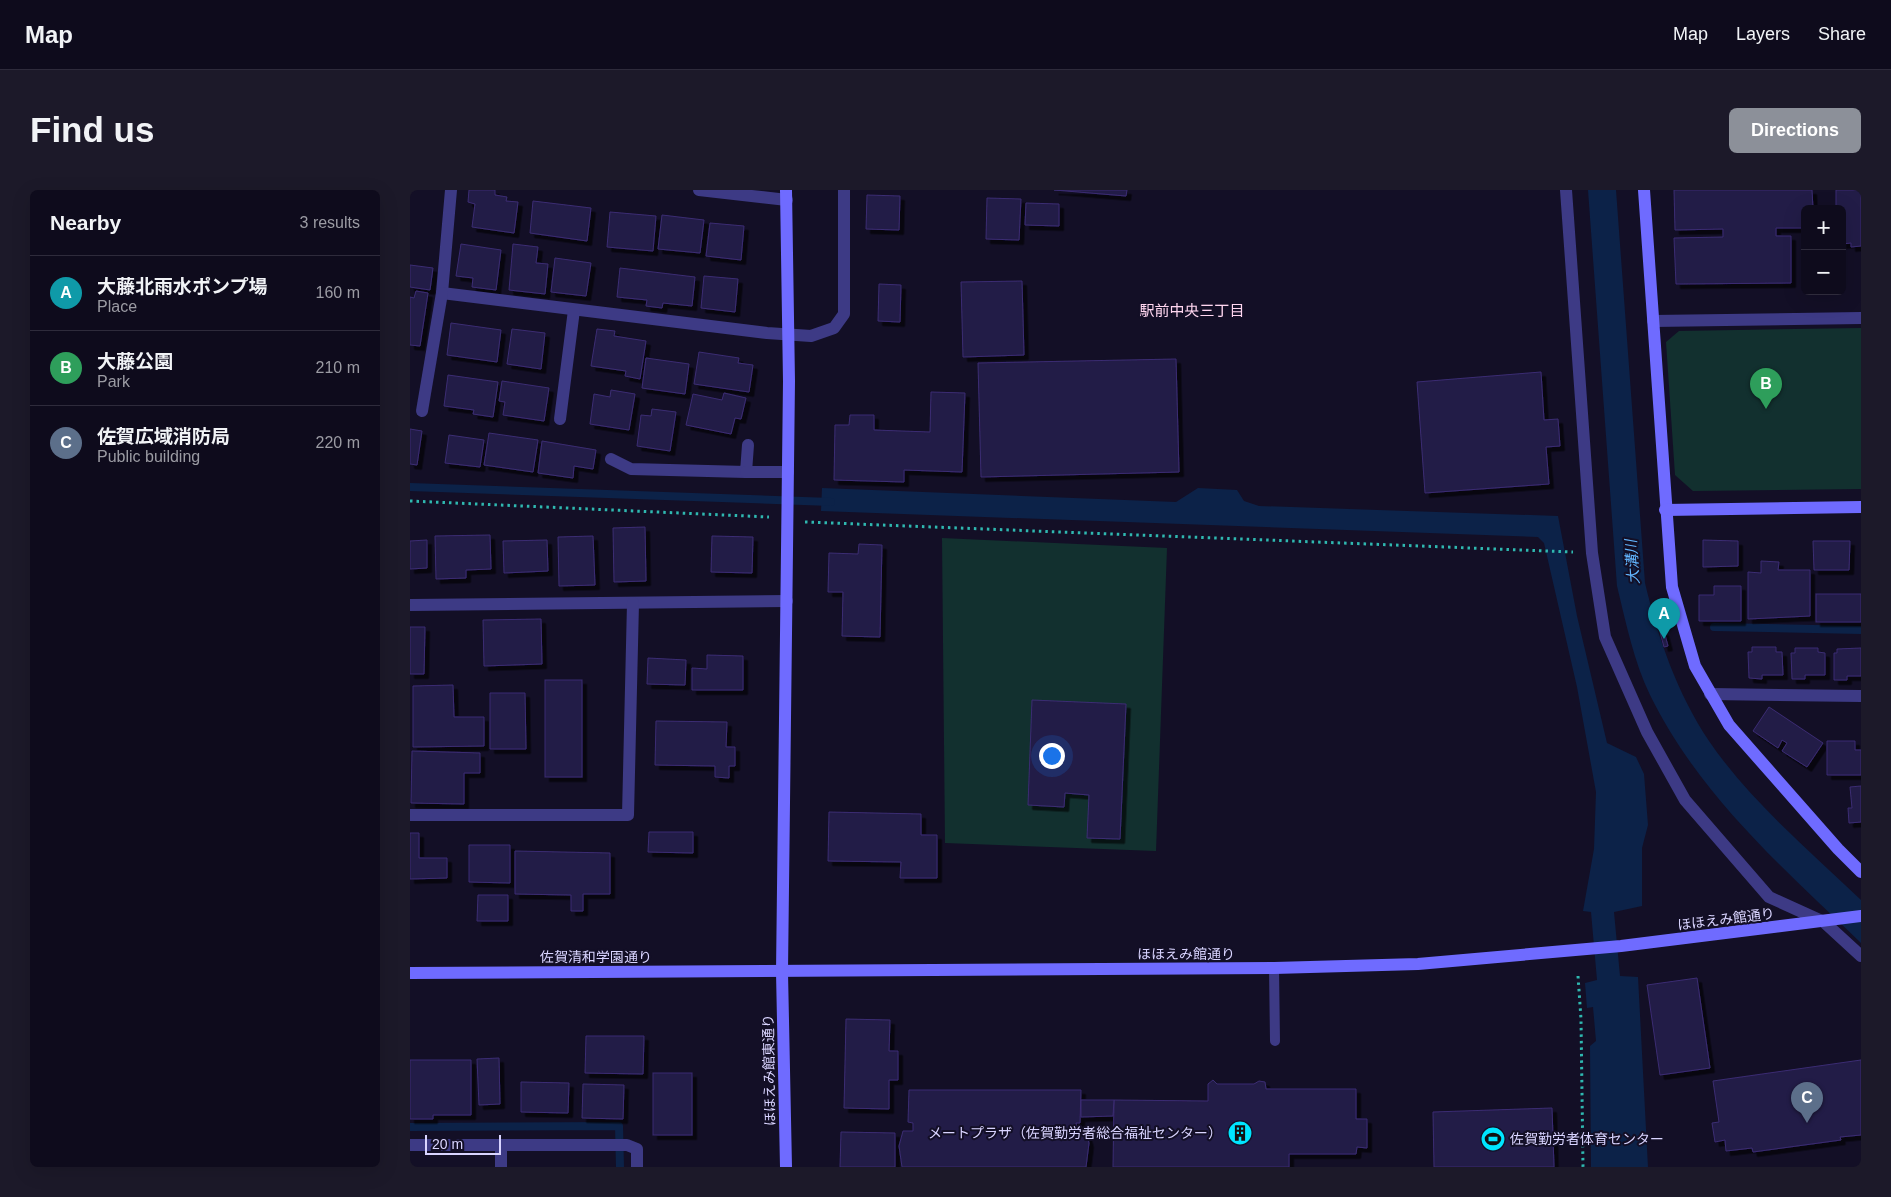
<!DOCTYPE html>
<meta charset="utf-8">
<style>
:root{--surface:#0e0b1c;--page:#1c1929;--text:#f1f3f6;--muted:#9b9ba3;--line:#2e2b3b;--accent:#8c9099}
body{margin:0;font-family:Arial,"Noto Sans JP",sans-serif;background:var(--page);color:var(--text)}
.controls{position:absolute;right:15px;top:15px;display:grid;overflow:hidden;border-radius:8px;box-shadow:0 5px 20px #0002}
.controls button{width:45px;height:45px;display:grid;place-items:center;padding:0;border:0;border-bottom:1px solid var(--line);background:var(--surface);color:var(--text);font:25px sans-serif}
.scale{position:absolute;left:15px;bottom:12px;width:76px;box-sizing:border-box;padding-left:5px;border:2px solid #d9d4ff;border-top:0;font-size:14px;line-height:18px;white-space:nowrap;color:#d9d4ff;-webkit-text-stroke:4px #130f26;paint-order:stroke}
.you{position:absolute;left:641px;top:565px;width:18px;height:18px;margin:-12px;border:4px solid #fff;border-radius:50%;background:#1a73e8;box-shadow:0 0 0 8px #1a73e833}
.badge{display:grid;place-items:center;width:32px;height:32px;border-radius:50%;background:var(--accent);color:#fff;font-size:16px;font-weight:700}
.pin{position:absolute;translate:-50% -41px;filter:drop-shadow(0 1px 2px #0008)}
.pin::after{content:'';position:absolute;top:26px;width:18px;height:15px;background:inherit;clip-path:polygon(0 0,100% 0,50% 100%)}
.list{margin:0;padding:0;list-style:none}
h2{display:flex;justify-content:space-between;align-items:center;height:65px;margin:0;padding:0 20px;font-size:21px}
h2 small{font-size:16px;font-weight:400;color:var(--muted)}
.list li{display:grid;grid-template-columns:32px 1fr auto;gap:15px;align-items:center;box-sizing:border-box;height:75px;padding:0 20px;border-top:1px solid var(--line)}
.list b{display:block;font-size:19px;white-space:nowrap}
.list p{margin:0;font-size:16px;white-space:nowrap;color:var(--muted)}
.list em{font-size:16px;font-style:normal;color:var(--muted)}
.map{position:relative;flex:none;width:1451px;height:977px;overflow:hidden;border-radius:8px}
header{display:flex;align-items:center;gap:30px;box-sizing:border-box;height:70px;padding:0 25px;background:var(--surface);border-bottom:1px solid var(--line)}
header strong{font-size:24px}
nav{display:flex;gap:28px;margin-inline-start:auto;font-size:18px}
.intro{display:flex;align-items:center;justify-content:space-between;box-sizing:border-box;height:120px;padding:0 30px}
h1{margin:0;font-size:35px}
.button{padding:12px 22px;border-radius:8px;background:var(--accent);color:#fff;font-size:18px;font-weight:700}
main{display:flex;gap:30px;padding:0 30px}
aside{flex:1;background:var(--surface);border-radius:8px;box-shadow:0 5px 20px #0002}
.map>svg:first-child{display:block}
.green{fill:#12302f}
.water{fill:#0c2248}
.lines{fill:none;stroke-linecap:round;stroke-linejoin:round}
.stream{stroke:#0c2248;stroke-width:8}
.building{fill:#241b47;stroke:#3b2d73;filter:url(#shadow)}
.path{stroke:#2fb8b0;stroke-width:3;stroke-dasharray:2.5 4;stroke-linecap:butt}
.lane{stroke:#3d3a85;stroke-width:10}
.street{stroke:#3d3a85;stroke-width:12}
.secondary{stroke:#6f6bff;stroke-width:12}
.labels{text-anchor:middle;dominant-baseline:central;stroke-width:4;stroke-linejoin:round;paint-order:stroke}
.street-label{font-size:14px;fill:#d9d4ff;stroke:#130f26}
.poi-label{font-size:14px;fill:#d9d4ff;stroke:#130f26;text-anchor:end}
.neighbourhood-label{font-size:15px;fill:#ffd6f0;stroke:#130f26}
.water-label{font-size:15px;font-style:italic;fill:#62b6ff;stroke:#130f26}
</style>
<header>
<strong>Map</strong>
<nav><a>Map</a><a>Layers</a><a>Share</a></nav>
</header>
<div class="intro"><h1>Find us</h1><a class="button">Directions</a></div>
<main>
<aside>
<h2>Nearby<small>3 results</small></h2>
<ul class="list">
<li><span class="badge" style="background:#0f9aa8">A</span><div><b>大藤北雨水ポンプ場</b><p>Place</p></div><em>160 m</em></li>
<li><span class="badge" style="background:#2e9e5b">B</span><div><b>大藤公園</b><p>Park</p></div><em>210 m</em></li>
<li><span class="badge" style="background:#5c6f8a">C</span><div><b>佐賀広域消防局</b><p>Public building</p></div><em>220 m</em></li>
</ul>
</aside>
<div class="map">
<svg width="1451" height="977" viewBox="0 0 1451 977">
<defs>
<filter id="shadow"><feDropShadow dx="4.5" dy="4.5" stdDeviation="0" flood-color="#0009"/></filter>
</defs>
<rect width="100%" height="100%" fill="#130f26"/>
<g class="green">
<polygon points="1451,138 1451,299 1283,301 1265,285 1256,152 1269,141"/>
<polygon points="532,348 757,358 746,661 535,653"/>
</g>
<g class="water">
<path d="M1178,0H1206L1235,393C1248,448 1267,503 1299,551C1340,611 1399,660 1451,710V753C1373,678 1289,605 1240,505C1224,472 1216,433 1207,396Z"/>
<polygon points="412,298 766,312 788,298 827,300 834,311 849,316 1148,326 1167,426 1197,553 1226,567 1234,584 1238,635 1232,658 1232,716 1204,722 1210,786 1228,787 1238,977 1181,977 1180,856 1186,851 1183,817 1177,818 1175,793 1187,790 1181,722 1173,721 1184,659 1186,602 1167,497 1134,353 1128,347 411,321"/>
</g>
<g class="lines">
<g class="stream">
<polyline points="0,297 421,312"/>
<polyline points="1304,437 1451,440"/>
<polyline points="0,937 209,936 210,977"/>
</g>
</g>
<g class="building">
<polygon points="59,0 85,0 85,5 97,7 96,11 108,12 104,43 62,37 65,14 58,12"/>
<polygon points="644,0 717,0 716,6"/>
<polygon points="1264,0 1402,0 1403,19 1395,19 1394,38 1366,38 1366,46 1381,46 1381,93 1266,94 1264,48 1313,47 1313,39 1265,40"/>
<polygon points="1426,0 1451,0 1451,56 1441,57 1441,53 1432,54 1432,19 1426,19"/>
<polygon points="457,5 490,6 489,40 456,39"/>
<polygon points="577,8 611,9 609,50 576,49"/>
<polygon points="123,11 181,18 177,51 120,43"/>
<polygon points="616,13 649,14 649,36 615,35"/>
<polygon points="200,22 246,26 243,61 197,57"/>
<polygon points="252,25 294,30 290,63 248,59"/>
<polygon points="300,33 334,36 331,70 296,66"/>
<polygon points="51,54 91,60 86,100 62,97 63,88 46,86"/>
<polygon points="103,54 128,57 126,73 138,74 135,104 99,100"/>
<polygon points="145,68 181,73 176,106 141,102"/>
<polygon points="0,75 23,78 20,100 0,97"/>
<polygon points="210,78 285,87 282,116 253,113 252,118 236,116 237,110 207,107"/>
<polygon points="294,86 328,89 325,122 291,118"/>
<polygon points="612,91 614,165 553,167 551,92"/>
<polygon points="469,94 491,95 490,132 468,131"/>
<polygon points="6,101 18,103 10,156 0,155 0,107 4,108"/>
<polygon points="41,133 91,140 87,172 37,165"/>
<polygon points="102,139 135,143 131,179 97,174"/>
<polygon points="187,139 205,141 204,146 236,151 230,189 215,186 216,181 181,176"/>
<polygon points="289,162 329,168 328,173 343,175 339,202 284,194"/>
<polygon points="236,168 279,174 275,204 232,198"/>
<polygon points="766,169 769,282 571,287 568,173"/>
<polygon points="1131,182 1134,230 1148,229 1150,256 1136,257 1139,294 1015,303 1007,192"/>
<polygon points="38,185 88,192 83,227 63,224 64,220 34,216"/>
<polygon points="92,191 139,198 134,231 93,225 95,212 89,211"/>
<polygon points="201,200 225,204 219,240 180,234 184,204 200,207"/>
<polygon points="521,202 555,203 552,282 494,280 494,292 424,290 425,235 439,235 440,225 464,225 464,240 520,242"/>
<polygon points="314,203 336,208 331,229 325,228 321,244 276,235 283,204 312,210"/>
<polygon points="242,219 266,222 260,261 227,256 231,225 241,226"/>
<polygon points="0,239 12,241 7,275 0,274"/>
<polygon points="79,243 128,250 123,282 74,275"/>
<polygon points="39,245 74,250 70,277 35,273"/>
<polygon points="132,251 186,260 183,279 164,276 163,288 128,283"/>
<polygon points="235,337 236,391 204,392 203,338"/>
<polygon points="80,345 81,379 56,380 56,388 26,389 25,346"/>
<polygon points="183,346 185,395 149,396 148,347"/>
<polygon points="302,346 343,347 342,383 301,382"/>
<polygon points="17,350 17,378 0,379 0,351"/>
<polygon points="137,350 138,381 94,383 93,351"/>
<polygon points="1293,350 1328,351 1328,376 1293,377"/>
<polygon points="1403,351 1440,351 1439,380 1404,380"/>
<polygon points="449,354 472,355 470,447 432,446 433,402 418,402 419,363 448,364"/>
<polygon points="1351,371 1369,372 1368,380 1400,380 1400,426 1338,429 1338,382 1351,383"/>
<polygon points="1304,396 1331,396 1331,431 1289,431 1289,405 1304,405"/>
<rect x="1406" y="404" width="45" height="28"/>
<polygon points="131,429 132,474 74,476 73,430"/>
<polygon points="0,437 15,437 14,484 0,484"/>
<polygon points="1254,441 1258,456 1254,457 1250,442"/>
<polygon points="1342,457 1366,457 1366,462 1372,462 1373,485 1352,485 1352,489 1339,488 1338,462 1342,462"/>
<polygon points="1385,458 1408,458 1408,462 1415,463 1415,485 1395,485 1395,489 1382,489 1381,463 1385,463"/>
<polygon points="1451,458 1451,486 1437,486 1437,490 1424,490 1424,463 1427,463 1427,459"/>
<polygon points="297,465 333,466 333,500 282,500 282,478 297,479"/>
<polygon points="238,468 276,470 275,495 237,494"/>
<rect x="135" y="490" width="37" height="97"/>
<polygon points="43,495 44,527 74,527 74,556 3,557 3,496"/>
<polygon points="80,503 115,503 116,559 80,559"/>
<polygon points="622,510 716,514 710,649 677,648 679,605 655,603 654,617 618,615"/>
<polygon points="1359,517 1413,553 1397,577 1372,561 1377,553 1372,550 1368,558 1343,541"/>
<polygon points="246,531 317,532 316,557 325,557 325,576 319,576 319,588 305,587 305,576 245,575"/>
<polygon points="1417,551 1445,551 1445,560 1451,560 1451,585 1417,585"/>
<polygon points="2,561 70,563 70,583 54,583 54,614 1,613"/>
<polygon points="1451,596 1451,632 1439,633 1438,618 1442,618 1440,597"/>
<polygon points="419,622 511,624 511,645 527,645 527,688 490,688 491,672 418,671"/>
<polygon points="239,642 283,642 283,663 238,662"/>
<polygon points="0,643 9,643 9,668 37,668 37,688 0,689"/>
<polygon points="59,655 100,655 100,693 59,692"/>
<polygon points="105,661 200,663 200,704 173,704 173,721 161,721 161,705 105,704"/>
<polygon points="68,705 98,705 98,731 67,731"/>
<polygon points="1287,788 1300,878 1250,885 1237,795"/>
<polygon points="436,829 480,830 479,861 488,861 488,890 479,890 479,919 434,918"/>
<polygon points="176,846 234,846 233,884 175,883"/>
<polygon points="89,868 90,914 69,915 67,869"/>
<polygon points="0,870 61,870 61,925 23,925 23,929 0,929"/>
<polygon points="1451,870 1451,945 1430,947 1431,950 1343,962 1342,958 1316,961 1315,950 1305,952 1302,933 1309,932 1303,891"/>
<rect x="243" y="883" width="39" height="62"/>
<polygon points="803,890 807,894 844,894 849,891 855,892 856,899 946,899 946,929 957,929 957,958 947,957 946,964 879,964 879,977 703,977 704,910 798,911 798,894"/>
<polygon points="111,892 159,893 158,923 111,922"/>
<polygon points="173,894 214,895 213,929 172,928"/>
<polygon points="499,900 671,900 670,933 666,933 667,941 676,941 679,953 676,977 492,977 489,956 493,941 503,941 503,933 498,932"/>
<polygon points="671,910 704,910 703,926 671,927"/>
<polygon points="1142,918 1144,977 1024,977 1023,922"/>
<polygon points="431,942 485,943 485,977 430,977"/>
</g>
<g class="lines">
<g class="path">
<polyline points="0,311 359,327"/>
<polyline points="395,332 1163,362"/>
<polyline points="1168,786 1171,829 1173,977"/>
</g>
<polyline class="lane" points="864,778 865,851"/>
<g class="street">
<polyline points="41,0 32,103 357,143 401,146 424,138 434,124 434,0"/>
<polyline points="289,0 377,10"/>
<polyline points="1156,0 1182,363 1195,447 1237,542 1275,610 1359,707 1414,732 1451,766"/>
<polyline points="1243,131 1451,128"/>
<polyline points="12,221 32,103"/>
<polyline points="150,229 164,120"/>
<polyline points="201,269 221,279 336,282 338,255"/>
<polyline points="336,282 378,282"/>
<polyline points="0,415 377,411"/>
<polyline points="1300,504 1451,506"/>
<polyline points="0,625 218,625 223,413"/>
<polyline points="0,955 217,955 227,959 227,977"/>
<polyline points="91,977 91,955"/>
</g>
<g class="secondary">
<polyline points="1234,0 1262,397 1285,476 1319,535 1428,659 1451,682"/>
<polyline points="1255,320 1451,317"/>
<polyline points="0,783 864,778 1008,774 1211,756 1451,726"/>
<polyline points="376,977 372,782 379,191 376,0"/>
</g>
</g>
<defs>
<symbol id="building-disc" viewBox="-11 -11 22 22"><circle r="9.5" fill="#00e5ff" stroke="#130f26"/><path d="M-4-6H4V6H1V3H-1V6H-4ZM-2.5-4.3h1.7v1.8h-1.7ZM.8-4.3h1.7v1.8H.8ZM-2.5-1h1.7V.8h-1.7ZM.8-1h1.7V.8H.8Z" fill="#111"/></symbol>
<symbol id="stadium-disc" viewBox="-11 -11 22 22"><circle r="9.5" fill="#00e5ff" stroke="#130f26"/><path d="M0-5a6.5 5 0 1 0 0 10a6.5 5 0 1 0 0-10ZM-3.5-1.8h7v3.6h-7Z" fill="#111"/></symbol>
</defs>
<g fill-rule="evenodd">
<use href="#building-disc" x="816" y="929" width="28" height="28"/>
<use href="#stadium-disc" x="1069" y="935" width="28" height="28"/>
</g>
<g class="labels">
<g class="street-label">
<text transform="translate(1316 729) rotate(-7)">ほほえみ館通り</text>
<text x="776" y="764">ほほえみ館通り</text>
<text x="186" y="767">佐賀清和学園通り</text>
<text transform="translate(359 880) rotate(-91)">ほほえみ館東通り</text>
</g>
<g class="poi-label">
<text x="812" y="943">メートプラザ（佐賀勤労者総合福祉センター）</text>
<text x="1100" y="949" text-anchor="start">佐賀勤労者体育センター</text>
</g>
<g class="neighbourhood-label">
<text x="782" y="120">駅前中央三丁目</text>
</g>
<g class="water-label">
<text transform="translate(1222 372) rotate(-94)">大溝川</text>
</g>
</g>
</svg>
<div class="controls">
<button>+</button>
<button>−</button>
</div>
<div class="scale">20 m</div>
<div class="you"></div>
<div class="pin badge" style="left:1254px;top:449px;background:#0f9aa8">A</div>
<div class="pin badge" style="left:1356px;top:219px;background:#2e9e5b">B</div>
<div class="pin badge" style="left:1397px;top:933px;background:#5c6f8a">C</div>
</div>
</main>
